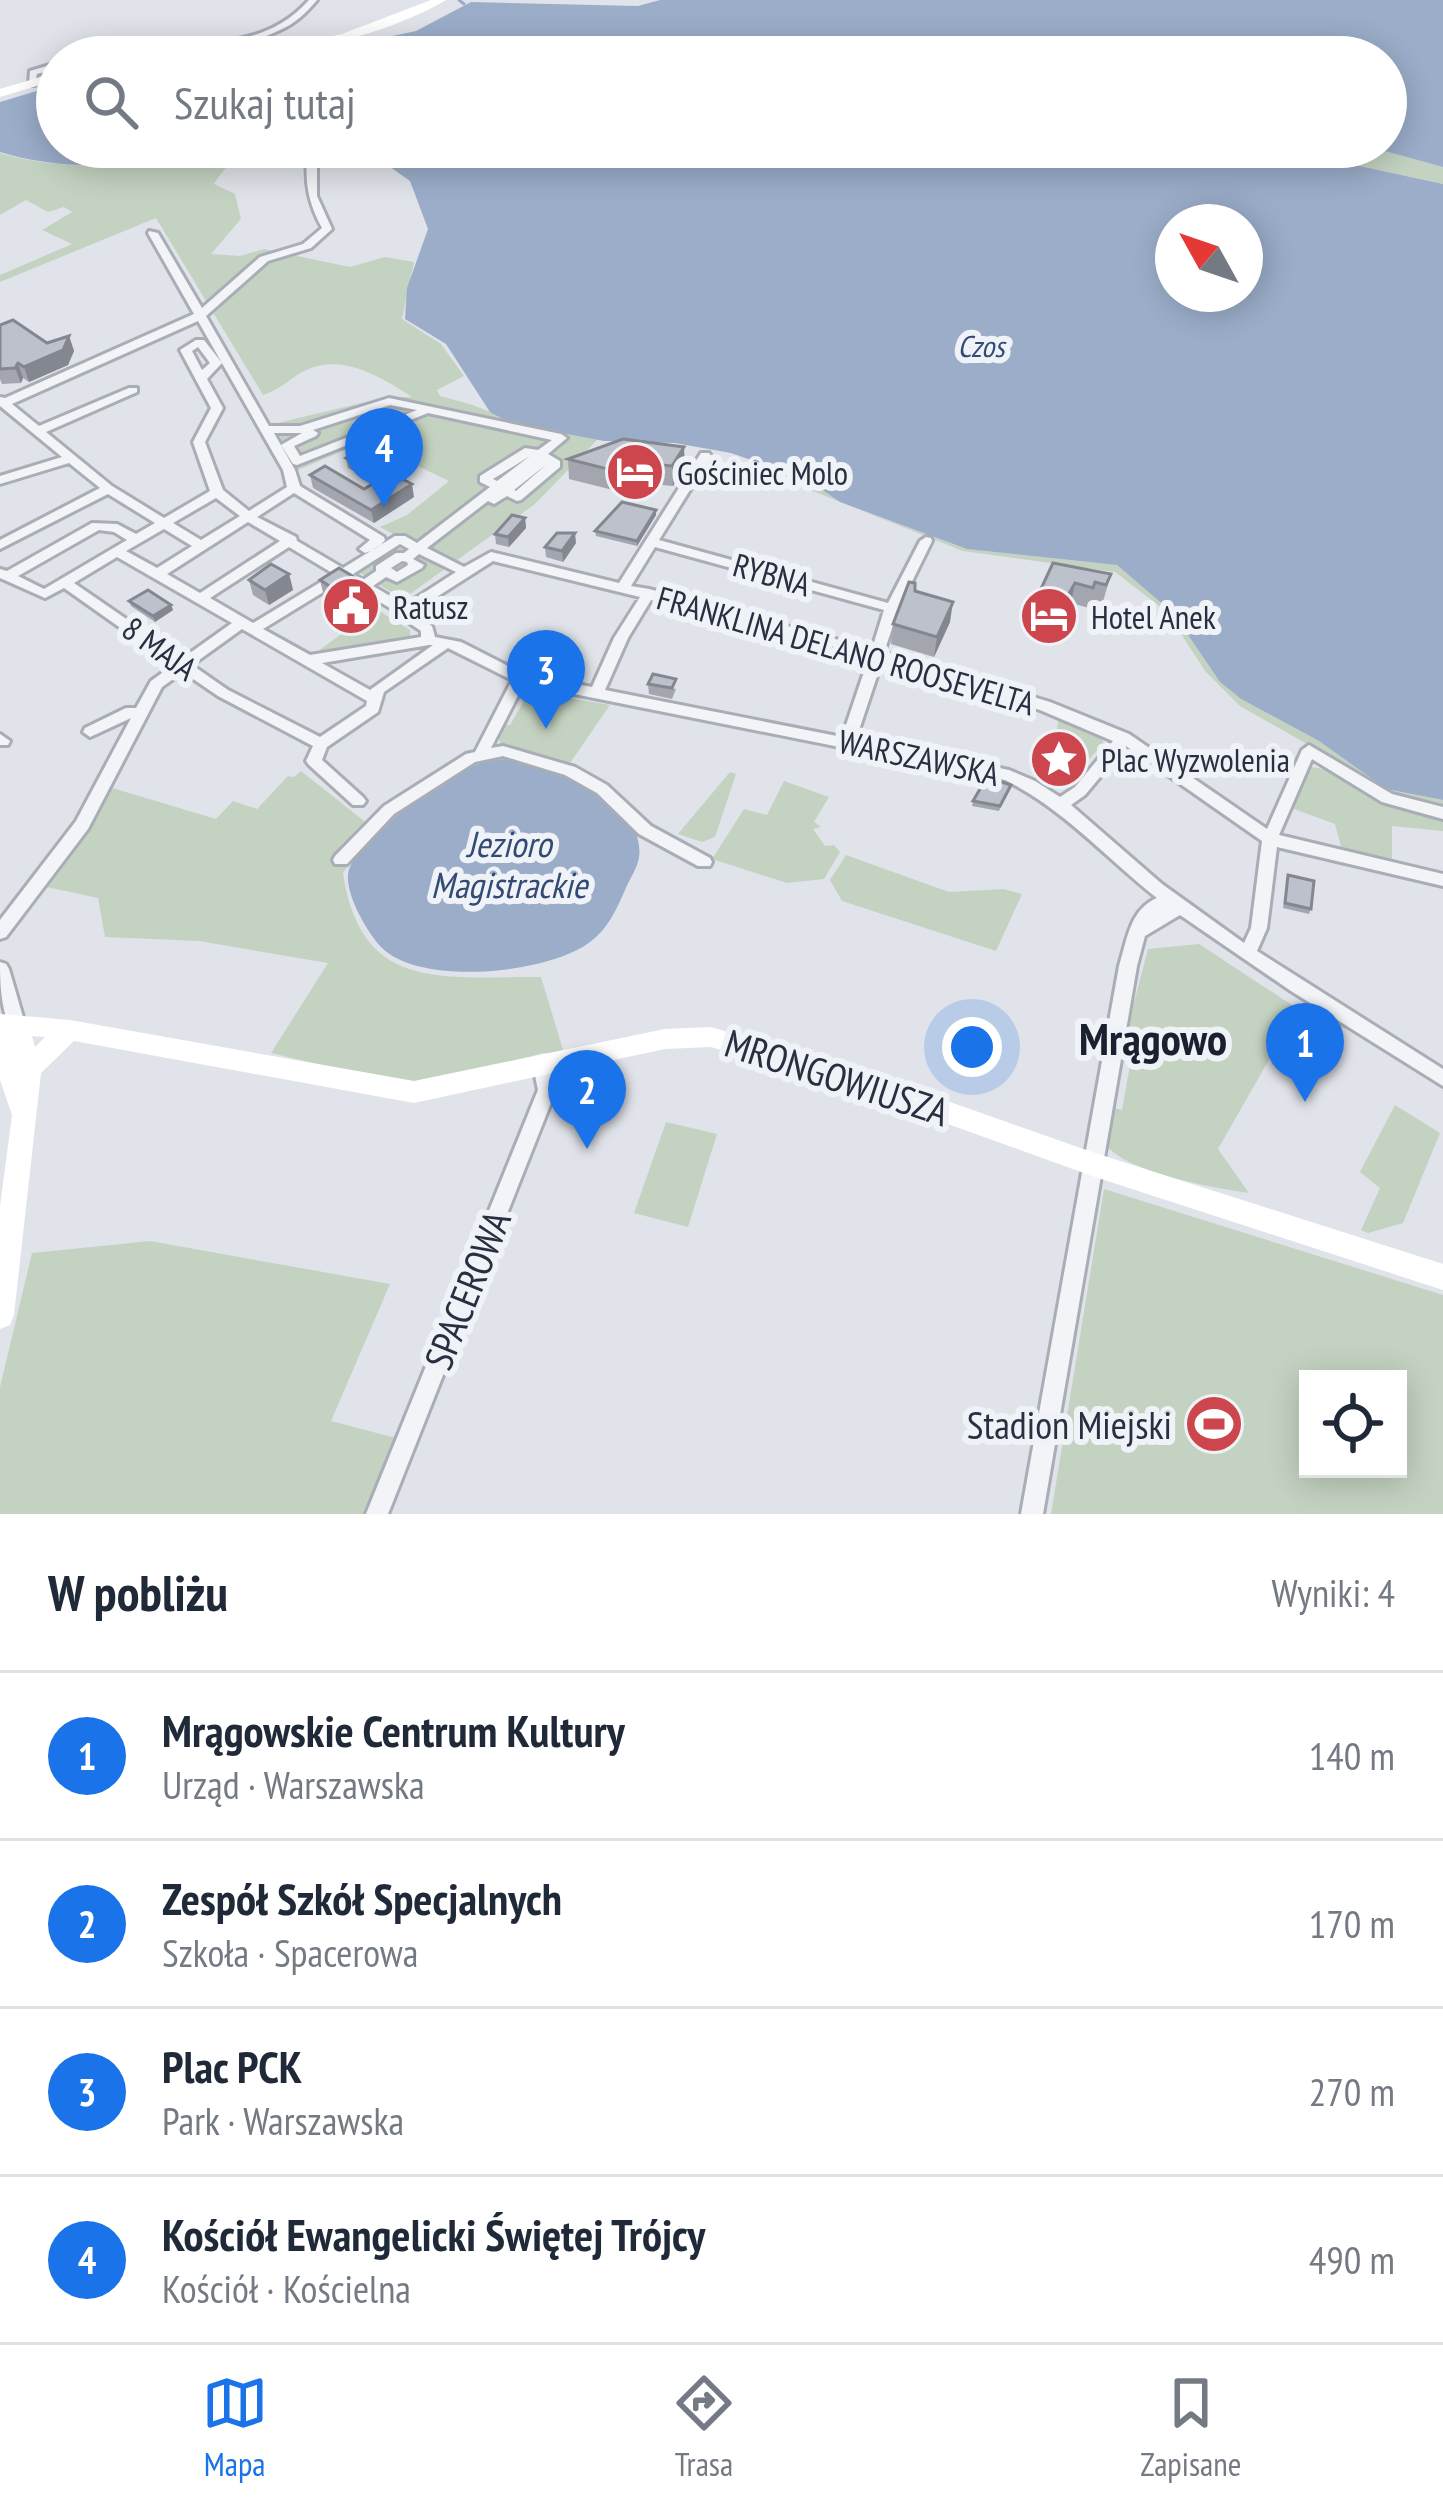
<!DOCTYPE html>
<html lang="pl">
<meta charset="utf-8">
<style>
:root{--surface:#fff;--page:#f2f2f3;--text:#1f2937;--muted:#747a83;--line:#e0e1e3;--accent:#1a73e8}
body{margin:0;font-family:"PT Sans Narrow",sans-serif;background:var(--page);color:var(--text)}
.controls{position:absolute;right:36px;bottom:36px;display:grid;overflow:hidden;border-radius:0px;box-shadow:0 6px 30px #0003}
.controls button{width:108px;height:108px;display:grid;place-items:center;padding:0;border:0;border-bottom:3px solid var(--line);background:var(--surface);color:var(--text);font:60px sans-serif}
.compass{position:absolute;left:1155px;top:204px;width:108px;height:108px;border-radius:50%;background:var(--surface);box-shadow:0 6px 30px #0003;rotate:310deg}
.you{position:absolute;left:972px;top:1047px;width:42px;height:42px;margin:-30px;border:9px solid #fff;border-radius:50%;background:#1a73e8;box-shadow:0 0 0 18px #1a73e833}
.badge{display:grid;place-items:center;width:78px;height:78px;border-radius:50%;background:var(--accent);color:#fff;font-size:39px;font-weight:700}
.pin{position:absolute;translate:-50% -99px;filter:drop-shadow(0 3px 6px #0008)}
.pin::after{content:'';position:absolute;top:63px;width:42px;height:36px;background:inherit;clip-path:polygon(0 0,100% 0,50% 100%)}
.list{margin:0;padding:0;list-style:none}
h2{display:flex;justify-content:space-between;align-items:center;height:156px;margin:0;padding:0 48px;font-size:51px}
h2 small{font-size:39px;font-weight:400;color:var(--muted)}
.list li{display:grid;grid-template-columns:78px 1fr auto;gap:36px;align-items:center;box-sizing:border-box;height:168px;padding:0 48px;border-top:3px solid var(--line)}
.list b{display:block;font-size:45px;white-space:nowrap}
.list p{margin:0;font-size:39px;white-space:nowrap;color:var(--muted)}
.list em{font-size:39px;font-style:normal;color:var(--muted)}
.icon{flex:none;width:66px;height:66px;fill:none;stroke:currentColor;stroke-width:2;stroke-linecap:round;stroke-linejoin:round}
.map{position:relative;flex:none;width:1443px;height:1514px;overflow:hidden}
.search{position:absolute;background:var(--surface);box-shadow:0 6px 30px #0003;left:36px;right:36px;top:36px;height:132px;display:flex;align-items:center;gap:30px;box-sizing:border-box;padding:0 42px;border-radius:66px;color:var(--muted);font-size:45px}
.sheet{height:828px;background:var(--surface)}
nav{display:flex;justify-content:space-around;align-items:center;box-sizing:border-box;height:168px;border-top:3px solid var(--line);background:var(--surface);font-size:33px;color:var(--muted)}
nav a{display:grid;justify-items:center;gap:6px}
nav .on{color:var(--accent)}
.map>svg:first-child{display:block}
.green{fill:#c4d3c1;fill-rule:evenodd}
.water{fill:#9badc9;fill-rule:evenodd}
.lines{fill:none;stroke-linecap:round;stroke-linejoin:round}
.stream{stroke:#9badc9;stroke-width:3}
.street-casing{stroke:#a9adb6;stroke-width:6}
.street{fill:#f3f4f7;fill-rule:evenodd}
.secondary{fill:#fff;fill-rule:evenodd}
.wall{fill:#a3a6af}
.shaded-wall{fill:#84878f}
.building{fill:#bdc1cc;stroke:#84878f;stroke-width:3}
.labels{text-anchor:middle;dominant-baseline:central;stroke-width:12;stroke-linejoin:round;paint-order:stroke}
.far-water-label{font-size:30px;font-style:italic;fill:#334a74;stroke:#eff2f6}
.poi-label{font-size:33px;fill:#292f40;stroke:#eff2f6;text-anchor:start}
.street-label{font-size:33px;fill:#292f40;stroke:#eff2f6}
.water-label{font-size:36px;font-style:italic;fill:#334a74;stroke:#eff2f6}
.near-street-label{font-size:39px;fill:#292f40;stroke:#eff2f6}
.near-poi-label{font-size:39px;fill:#292f40;stroke:#eff2f6;text-anchor:end}
.district-label{font-size:45px;font-weight:bold;fill:#1b2031;stroke:#eff2f6}
</style>
<div class="map">
<svg width="1443" height="1514" viewBox="0 0 1443 1514">
<rect width="100%" height="100%" fill="#e0e3e9"/>
<g class="green">
<path d="M250,147L271,150C242,153 229,160 214,184L235,194L241,219L211,254L240,256L264,249L350,267L385,257L414,262L402,319L441,344L464,376L437,390L440,396C466,403 503,411 519,434L526,425L598,439L535,504L403,599L345,564L393,534L380,527L407,515L449,481L366,441L298,470L273,424L387,397H412C381,377 341,352 304,371C289,379 280,390 263,395L156,218L0,282V275L72,244L42,230L72,212L64,207L48,212L26,200L0,215V153C81,177 169,162 250,147Z"/>
<polygon points="1273,147 1370,147 1443,167 1443,184"/>
<polygon points="779,470 806,479 840,502 967,549 1117,565 1173,613 1220,682 1241,699 1319,741 1386,789 1443,800 1443,809 1371,787 1314,748 1240,706 1205,671 1167,612 1115,572 963,551 775,476"/>
<polygon points="376,609 410,630 410,636 318,651"/>
<polygon points="530,691 610,705 568,766 501,745 497,733 503,724 510,725"/>
<polygon points="1059,718 1100,735 1104,743 1069,781 1048,773"/>
<path d="M1311,767C1355,771 1389,814 1443,818V831L1392,826V864L1343,853L1335,824L1291,808L1305,771Z"/>
<path d="M301,771L374,829L343,873C361,994 444,976 541,977L564,1053H543L415,1087L271,1053L328,963L199,941L105,937L98,898L47,887L84,835L109,787L216,819L233,801L257,809L288,776L294,777Z"/>
<polygon points="730,772 736,774 715,837 702,842 678,834"/>
<polygon points="784,781 829,797 814,822 821,827 813,829 825,846 834,845 840,852 824,879 787,883 712,859 744,809 767,815"/>
<polygon points="846,855 949,892 1003,889 1022,894 996,951 842,901 830,880"/>
<path d="M1199,944L1298,1009L1218,1149L1249,1193C1213,1188 1122,1172 1104,1142L1110,1107L1122,1110L1135,1037L1126,1034L1148,949Z"/>
<polygon points="1395,1105 1440,1133 1403,1223 1368,1233 1361,1230 1380,1188 1360,1172"/>
<polygon points="666,1122 717,1134 688,1227 634,1213"/>
<path d="M1104,1189L1443,1295V1514H1051ZM1308,1379H1398V1469H1308Z"/>
<polygon points="150,1241 390,1284 331,1421 396,1438 364,1514 0,1514 0,1387 32,1253"/>
</g>
<g class="water">
<polygon points="660,0 1443,0 1443,167 1370,147 1386,147 1386,57 293,57 416,31 471,2 638,6"/>
<path d="M57,85V147H245C167,161 78,177 0,152V102Z"/>
<path d="M362,147H1272L1443,184V800L1386,789L1319,741L1241,699L1220,682L1173,613L1117,565L967,549L840,502L806,479L731,453L675,443L604,441L510,423L490,412L446,344L405,319L407,288L428,229L410,181ZM1173,222H1245V294H1173Z"/>
<path d="M511,758C551,769 647,802 639,857C638,867 629,880 625,890C616,910 608,929 590,942C550,973 422,987 382,948C368,934 346,896 348,875C351,841 453,771 484,762C493,760 503,760 511,758Z"/>
</g>
<g class="lines">
<polyline class="stream" points="459,0 464,4"/>
<defs>
<g id="street">
<path d="M309,0H317C306,13 296,23 280,30C239,50 174,57 129,57C191,34 257,58 309,0Z"/>
<polygon points="57,63 57,69 37,74 35,85 29,85 30,71"/>
<path d="M312,155L317,158V196L332,229L311,248L268,261L206,316L269,426H300L389,398L561,434L567,438L548,454L560,461V467L521,500L517,501L507,496L494,504L488,501L427,548L464,567L491,552L619,583L701,453H709L711,456L659,540L888,603L920,541L926,537L931,538L932,541L899,608L884,652L1050,702L1129,734L1267,829L1302,750L1309,745L1392,794L1443,807V819L1382,802L1312,759L1279,835L1443,874V886L1277,847L1267,928L1257,951L1443,1069V1086L1291,991L1180,915L1145,936L1137,966L1043,1514H1021L1119,966C1127,940 1130,909 1157,898C1106,858 1064,809 1005,780L524,684L491,748L503,746L575,767L607,785L651,826L710,858L712,862L710,866H698L639,834L597,793L565,775L503,756L475,762L394,814L347,864H335L333,860L335,856L384,806L466,754L475,752L512,680L448,648L384,692L378,712L327,747L322,760L363,797L366,801L363,805H353L309,765L306,761L313,746L218,696L183,672L162,687L88,829L6,937L0,939V920L76,821L131,718L90,737L83,732L85,728L126,708H136L151,681L173,665L64,588L45,598L0,578V569L7,571L92,523L117,524L136,534L155,523L108,494L0,549V540L100,488L69,463L0,484V476L62,457L0,406V397L5,398L194,314L148,233L149,231L158,233L202,308L260,257L303,244L322,228C309,204 305,185 307,158ZM198,321L283,470L287,487L249,511L223,490L205,442L223,408L207,379L222,363L204,340H196L180,350L211,408L193,442L210,491L164,518L112,486L46,432L137,392V388H129L39,426L12,404ZM198,347L210,363L202,370L192,351ZM390,405L417,410L300,456L294,446L316,436L318,433L313,430ZM428,413L552,440L538,450L525,448L480,476V482L490,487L417,543L405,536H395L343,568L297,541L296,537L257,517L294,493L370,540L359,549L365,553C372,551 381,546 385,540L384,537L300,486L295,470L274,433H302L281,445L293,464L297,465ZM530,456L497,481L493,479ZM547,464L516,491L514,490ZM216,498L240,516L201,540L173,523ZM248,522L280,541L200,593L167,574ZM164,529L192,546L157,568L126,551ZM99,530L114,532L127,540L44,589L18,576ZM400,544L409,549L404,553H396L376,566V571L363,580L353,574ZM289,547L334,574L253,623L210,598ZM655,547L884,610L872,649L649,589L631,586ZM419,554L456,572L405,605L373,586L386,577L397,582L422,568L424,565L413,559ZM117,557L232,623L183,658L74,583ZM402,561L407,562L408,565L397,572L391,568ZM493,561L640,597L614,638L592,687L524,674L461,642L435,637L432,626L412,616L405,620L421,631V637L310,655L263,629L343,580L400,614H410ZM651,600L808,639L869,657L842,737L605,690L628,638ZM242,629L367,701L366,706L320,737L228,690L192,665ZM429,645H433L370,690L322,663ZM882,661L1040,710L1113,741L1075,787L1060,797L1035,781L1009,770L856,739ZM1126,746L1262,841L1251,928L1244,943L1162,884L1071,805L1085,795Z"/>
<polygon points="0,734 10,741 8,745 0,745"/>
<path d="M0,962L6,964L9,969L25,1024L22,1029L16,1031L10,1029C1,1006 0,986 0,962Z"/>
<polygon points="542,1058 548,1061 556,1090 388,1514 366,1514 538,1090 533,1066 536,1061"/>
</g>
</defs>
<use href="#street" class="street-casing"/>
<use href="#street" class="street"/>
<g class="secondary">
<path d="M431,0H446C390,34 292,57 225,57L342,34Z"/>
<polygon points="57,72 57,80 0,97 0,89"/>
<path d="M0,1014L70,1020L414,1081L665,1029L711,1027L885,1079L1092,1152L1443,1264V1290L1092,1176L884,1101L711,1047L665,1049L414,1103L74,1041L41,1073L14,1315L10,1325L0,1329V1206L12,1115L0,1080ZM32,1036L45,1037L35,1047Z"/>
</g>
</g>
<g class="wall">
<polygon points="0,325 47,343 69,336 74,351 68,365 29,382 23,378 21,383 2,384 0,379"/>
<polygon points="346,458 390,473 414,497 374,523 313,488 310,475 364,489 375,482 348,468"/>
<polygon points="568,459 685,467 673,486 641,483 641,480 613,490 569,479"/>
<polygon points="656,510 656,515 637,546 596,536 595,531"/>
<polygon points="525,518 526,528 509,547 496,544 495,534"/>
<polygon points="576,543 563,562 546,557 545,547"/>
<polygon points="1053,563 1111,574 1102,605 1091,602 1089,608 1071,603 1053,635 1028,628 1032,608"/>
<polygon points="262,573 289,574 293,590 269,605 253,595 249,580"/>
<polygon points="320,580 366,584 370,605 351,617 325,601"/>
<polygon points="915,591 950,622 934,657 891,644 893,624"/>
<polygon points="129,601 171,605 173,610 155,622 131,606"/>
<polygon points="648,684 676,689 672,699 649,694"/>
<polygon points="1011,785 999,811 972,806 973,801"/>
<polygon points="1288,875 1311,909 1309,914 1283,908"/>
</g>
<g class="shaded-wall">
<polygon points="69,336 74,351 68,365 29,382 24,367"/>
<polygon points="18,363 23,378 21,383 15,368"/>
<polygon points="684,447 685,467 673,486 672,466"/>
<polygon points="644,459 640,463 641,480 613,490 611,470"/>
<polygon points="389,463 390,473 375,482 373,473"/>
<polygon points="412,484 414,497 374,523 371,510"/>
<polygon points="656,510 656,515 637,546 637,541"/>
<polygon points="525,518 526,528 509,547 508,537"/>
<polygon points="575,533 576,543 563,562 562,551"/>
<polygon points="289,574 293,590 269,605 265,590"/>
<polygon points="1075,583 1071,603 1053,635 1057,615"/>
<polygon points="366,584 370,605 351,617 347,597"/>
<polygon points="953,602 950,622 934,657 937,637"/>
<polygon points="171,605 173,610 155,622 153,616"/>
</g>
<g class="building">
<polygon points="13,320 47,343 69,336 63,350 24,367 18,363 15,368 0,369 0,325"/>
<polygon points="623,439 684,447 672,466 640,463 644,459 611,470 568,459"/>
<polygon points="362,449 389,463 373,473 346,458"/>
<polygon points="325,466 364,489 391,473 412,484 371,510 310,475"/>
<polygon points="622,502 656,510 637,541 595,531"/>
<polygon points="512,515 525,518 508,537 495,534"/>
<polygon points="557,533 575,533 562,551 545,547"/>
<polygon points="1053,563 1111,574 1106,585 1095,582 1093,588 1075,583 1057,615 1032,608"/>
<polygon points="271,564 289,574 265,590 249,580"/>
<polygon points="339,568 366,584 347,597 320,580"/>
<polygon points="909,582 915,583 915,591 953,602 937,637 893,624"/>
<polygon points="148,590 171,605 153,616 129,601"/>
<polygon points="653,674 676,679 672,688 648,684"/>
<polygon points="987,777 1011,785 1000,806 973,801"/>
<polygon points="1288,875 1314,881 1311,909 1285,903"/>
</g>
<defs>
<symbol id="hotel-disc" viewBox="-11 -11 22 22"><circle r="9.5" fill="#cd464d" stroke="#eff2f6"/><path d="M-6-4.5h1.5V1H6V5H4.5V3h-9V5H-6ZM-4 0a1.8 1.8 0 1 1 3.6 0ZM.5 0V-2.5h3Q6-2.5 6 0Z" fill="#fff"/></symbol>
<symbol id="civic-disc" viewBox="-11 -11 22 22"><circle r="9.5" fill="#cd464d" stroke="#eff2f6"/><path d="M-.6-6.5H3V-4.5H.6V-3L4-1V1h2V6H-6V1h2V-1L-.6-3ZM-1.2 2.5V6h2.4V2.5Z" fill="#fff"/></symbol>
<symbol id="sight-disc" viewBox="-11 -11 22 22"><circle r="9.5" fill="#cd464d" stroke="#eff2f6"/><path d="M0-6L1.8-2.2L6-1.7L2.9 1.2L3.7 5.4L0 3.3L-3.7 5.4L-2.9 1.2L-6-1.7L-1.8-2.2Z" fill="#fff"/></symbol>
<symbol id="stadium-disc" viewBox="-11 -11 22 22"><circle r="9.5" fill="#cd464d" stroke="#eff2f6"/><path d="M0-5a6.5 5 0 1 0 0 10a6.5 5 0 1 0 0-10ZM-3.5-1.8h7v3.6h-7Z" fill="#fff"/></symbol>
</defs>
<g fill-rule="evenodd">
<use href="#hotel-disc" x="602" y="439" width="66" height="66"/>
<use href="#civic-disc" x="318" y="573" width="66" height="66"/>
<use href="#hotel-disc" x="1016" y="583" width="66" height="66"/>
<use href="#sight-disc" x="1026" y="726" width="66" height="66"/>
<use href="#stadium-disc" x="1181" y="1391" width="66" height="66"/>
</g>
<g class="labels">
<g class="far-water-label">
<text x="981" y="345">Czos</text>
</g>
<g class="poi-label">
<text x="677" y="472">Gościniec Molo</text>
<text x="393" y="606">Ratusz</text>
<text x="1091" y="616">Hotel Anek</text>
<text x="1101" y="759">Plac Wyzwolenia</text>
</g>
<g class="street-label">
<text transform="translate(772 574) rotate(16)">RYBNA</text>
<text transform="translate(160 648) rotate(36)">8 MAJA</text>
<text transform="translate(846 650) rotate(16)">FRANKLINA DELANO ROOSEVELTA</text>
<text transform="translate(919 757) rotate(12)">WARSZAWSKA</text>
</g>
<g class="water-label">
<text x="509" y="843">Jezioro<tspan x="509" dy="41">Magistrackie</tspan></text>
</g>
<g class="near-street-label">
<text transform="translate(837 1077) rotate(18)">MRONGOWIUSZA</text>
<text transform="translate(467 1290) rotate(-68)">SPACEROWA</text>
</g>
<g class="near-poi-label">
<text x="1172" y="1424">Stadion Miejski</text>
</g>
<g class="district-label">
<text x="1153" y="1038">Mrągowo</text>
</g>
</g>
</svg>
<div class="controls">
<button><svg class="icon" aria-label="locate" viewBox="0 0 24 24"><circle cx="12" cy="12" r="6"/><path d="M12 2v4M12 18v4M2 12h4M18 12h4"/></svg></button>
</div>
<svg class="compass" viewBox="-18 -18 36 36"><path d="M0-13l5 13h-10z" fill="#e53935"/><path d="M0 13l5-13h-10z" fill="#747a83"/></svg>
<div class="you"></div>
<div class="pin badge" style="left:1305px;top:1102px">1</div>
<div class="pin badge" style="left:587px;top:1149px">2</div>
<div class="pin badge" style="left:546px;top:729px">3</div>
<div class="pin badge" style="left:384px;top:507px">4</div>
<div class="search"><svg class="icon" aria-label="search" viewBox="0 0 24 24"><circle cx="10" cy="10" r="6"/><path d="M15 15l6 6"/></svg>Szukaj tutaj</div>
</div>
<section class="sheet">
<h2>W pobliżu<small>Wyniki: 4</small></h2>
<ul class="list">
<li><span class="badge">1</span><div><b>Mrągowskie Centrum Kultury</b><p>Urząd · Warszawska</p></div><em>140 m</em></li>
<li><span class="badge">2</span><div><b>Zespół Szkół Specjalnych</b><p>Szkoła · Spacerowa</p></div><em>170 m</em></li>
<li><span class="badge">3</span><div><b>Plac PCK</b><p>Park · Warszawska</p></div><em>270 m</em></li>
<li><span class="badge">4</span><div><b>Kościół Ewangelicki Świętej Trójcy</b><p>Kościół · Kościelna</p></div><em>490 m</em></li>
</ul>
</section>
<nav>
<a class="on"><svg class="icon" aria-label="map" viewBox="0 0 24 24"><path d="M3 6l6-2 6 2 6-2v14l-6 2-6-2-6 2zM9 4v14M15 6v14"/></svg>Mapa</a>
<a><svg class="icon" aria-label="directions" viewBox="0 0 24 24"><path d="M12 3l9 9-9 9-9-9zM9 14v-3h6M13 9l2 2-2 2"/></svg>Trasa</a>
<a><svg class="icon" aria-label="saved" viewBox="0 0 24 24"><path d="M7 4h10v16l-5-4-5 4z"/></svg>Zapisane</a>
</nav>
